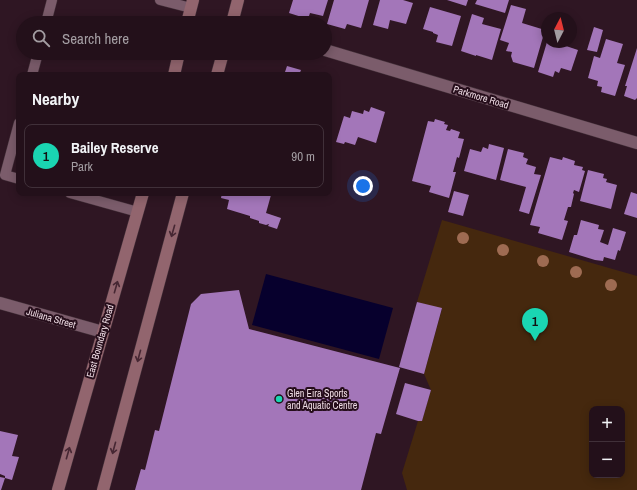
<!DOCTYPE html>
<meta charset="utf-8">
<style>
:root{--surface:#23101a;--page:#2f1e27;--text:#f1f3f6;--muted:#a39da2;--line:#403039;--accent:#1ad5b2}
body{margin:0;font-family:"Archivo Narrow",sans-serif;background:var(--page);color:var(--text)}
.controls{position:absolute;right:12px;bottom:12px;display:grid;overflow:hidden;border-radius:8px;box-shadow:0 2px 10px #0003}
.controls button{width:36px;height:36px;display:grid;place-items:center;padding:0;border:0;border-bottom:1px solid var(--line);background:var(--surface);color:var(--text);font:20px sans-serif}
.compass{position:absolute;left:541px;top:12px;width:36px;height:36px;border-radius:50%;background:var(--surface);box-shadow:0 2px 10px #0003;rotate:7deg}
.you{position:absolute;left:363px;top:186px;width:14px;height:14px;margin:-10px;border:3px solid #fff;border-radius:50%;background:#1a73e8;box-shadow:0 0 0 6px #1a73e833}
.badge{display:grid;place-items:center;width:26px;height:26px;border-radius:50%;background:var(--accent);color:#111;font-size:13px;font-weight:700}
.pin{position:absolute;translate:-50% -33px;filter:drop-shadow(0 1px 2px #0008)}
.pin::after{content:'';position:absolute;top:21px;width:14px;height:12px;background:inherit;clip-path:polygon(0 0,100% 0,50% 100%)}
.list{margin:0;padding:0;list-style:none}
h2{display:flex;justify-content:space-between;align-items:center;height:52px;margin:0;padding:0 16px;font-size:17px}
h2 small{font-size:13px;font-weight:400;color:var(--muted)}
.list li{display:grid;grid-template-columns:26px 1fr auto;gap:12px;align-items:center;box-sizing:border-box;height:64px;margin:0 8px 8px;padding:0 8px;border:1px solid var(--line);border-radius:8px}
.list b{display:block;font-size:15px;white-space:nowrap}
.list p{margin:0;font-size:13px;white-space:nowrap;color:var(--muted)}
.list em{font-size:13px;font-style:normal;color:var(--muted)}
.icon{flex:none;width:22px;height:22px;fill:none;stroke:currentColor;stroke-width:2;stroke-linecap:round;stroke-linejoin:round}
.map{position:relative;flex:none;width:637px;height:490px;overflow:hidden}
.search{position:absolute;background:var(--surface);box-shadow:0 2px 10px #0003;left:16px;top:16px;width:316px;height:44px;display:flex;align-items:center;gap:10px;box-sizing:border-box;padding:0 14px;border-radius:22px;color:var(--muted);font-size:15px}
.panel{position:absolute;background:var(--surface);box-shadow:0 2px 10px #0003;left:16px;top:72px;width:316px;height:124px;border-radius:8px}
.map>svg:first-child{display:block}
.green{fill:#45280e;fill-rule:evenodd}
.water{fill:#07002d}
.building{fill:#a376b9}
.lines{fill:none;stroke-linecap:round;stroke-linejoin:round}
.lane-casing{stroke:#45323b;stroke-width:11}
.street-casing{stroke:#45323b;stroke-width:13}
.secondary-casing{stroke:#45323b;stroke-width:13}
.lane{stroke:#7b5c6b;stroke-width:10}
.street{stroke:#7b5c6b;stroke-width:12}
.secondary{stroke:#92656e;stroke-width:12}
.tree{fill:#9e6b52}
.oneway{stroke:#462733}
.poi-dot{fill:#1ad5b2;stroke:#250d1a;stroke-width:1.5}
.labels{text-anchor:middle;dominant-baseline:central;stroke-width:4;stroke-linejoin:round;paint-order:stroke}
.street-label{font-size:10px;fill:#eddbe3;stroke:#250d1a}
.poi-label{font-size:10px;fill:#eddbe3;stroke:#250d1a;text-anchor:start}
</style>
<div class="map">
<svg width="637" height="490" viewBox="0 0 637 490">
<rect width="100%" height="100%" fill="#2f1623"/>
<path class="green" d="M442,220L637,276V490H407L402,473L418,421H422L431,390L424,374L442,309L417,302ZM592,409H622V475H592Z"/>
<polygon class="water" points="266,274 393,308 379,359 252,325"/>
<g class="building">
<polygon points="293,0 328,0 323,16 310,13 308,19 289,13"/>
<polygon points="334,0 369,0 361,28 347,24 345,29 327,24"/>
<polygon points="380,0 403,0 413,3 406,24 390,20 388,29 373,25"/>
<polygon points="447,0 468,0 466,6"/>
<polygon points="477,0 509,0 505,13 475,4"/>
<polygon points="511,5 526,9 522,23 545,30 534,68 513,62 511,56 512,52 506,51 509,43 500,40"/>
<polygon points="430,7 461,16 452,46 436,42 438,35 433,33 433,32 423,29"/>
<polygon points="472,14 484,18 482,24 501,29 492,60 476,55 476,56 461,51"/>
<polygon points="594,27 603,30 597,52 587,50"/>
<polygon points="606,39 623,44 617,63 625,65 615,96 601,92 602,87 597,86 598,81 588,78 594,56 600,58"/>
<polygon points="547,42 564,42 563,45 578,50 571,71 561,68 559,73 555,71 553,77 538,72"/>
<polygon points="637,48 637,98 635,100 624,96 627,86 625,86"/>
<polygon points="287,66 301,70 299,75 284,75"/>
<polygon points="371,107 385,112 376,143 358,137 355,145 345,142 344,144 336,142 344,116 350,118 352,111 363,114 364,110 369,112"/>
<polygon points="435,119 445,122 444,124 448,125 446,130 450,131 451,129 460,132 458,138 464,139 459,158 457,157 453,172 456,172 449,198 429,192 431,186 412,181 428,121 434,122"/>
<polygon points="489,144 504,148 496,180 464,171 470,149 481,152 483,147 488,149"/>
<polygon points="508,149 524,153 523,157 528,159 526,164 536,167 534,174 541,175 529,214 519,211 526,187 500,180"/>
<polygon points="550,157 562,160 563,157 575,161 574,165 583,167 582,170 585,171 579,192 574,190 573,193 574,194 571,207 568,207 564,220 568,221 562,240 538,233 540,227 530,225"/>
<polygon points="588,170 604,174 603,178 607,179 606,182 617,185 611,209 580,201"/>
<polygon points="454,191 469,195 463,216 448,212"/>
<polygon points="631,192 637,194 637,218 624,214"/>
<polygon points="222,193 264,193 271,195 266,213 281,218 277,229 268,226 269,224 266,225 259,223 259,221 250,218 250,216 227,209 229,200 221,198"/>
<polygon points="581,220 599,225 598,229 604,230 600,242 608,245 613,228 626,232 620,251 618,250 615,260 604,257 603,261 595,260 569,252 574,235 577,235"/>
<polygon points="239,290 249,329 400,368 381,434 376,433 361,490 135,490 141,469 145,470 155,430 159,431 191,304 201,294"/>
<polygon points="417,302 442,308 424,374 399,367"/>
<polygon points="405,383 431,390 422,421 418,421 396,414"/>
<polygon points="0,431 18,435 12,456 19,457 12,480 5,478 1,490 0,490 0,477 5,478 5,476 0,474"/>
</g>
<g class="lines">
<defs>
<g id="lane">
<polyline points="160,0 191,8"/>
<polyline points="46,23 52,0"/>
<polyline points="32,75 38,53"/>
<polyline points="19,123 5,175 19,179"/>
<polyline points="70,193 138,212"/>
</g>
<g id="street">
<polyline points="325,50 637,143"/>
<polyline points="0,303 103,332"/>
</g>
<g id="secondary">
<polyline points="187,23 193,0"/>
<polyline points="232,23 238,0"/>
<polyline points="174,75 179,53"/>
<polyline points="217,75 223,53"/>
<polyline points="58,490 143,193"/>
<polyline points="103,490 183,193"/>
</g>
</defs>
<use href="#lane" class="lane-casing"/>
<use href="#street" class="street-casing"/>
<use href="#secondary" class="secondary-casing"/>
<use href="#lane" class="lane"/>
<use href="#street" class="street"/>
<use href="#secondary" class="secondary"/>
</g>
<g class="tree">
<circle cx="463" cy="238" r="6"/>
<circle cx="503" cy="250" r="6"/>
<circle cx="543" cy="261" r="6"/>
<circle cx="576" cy="272" r="6"/>
<circle cx="611" cy="285" r="6"/>
</g>
<defs><path id="oneway-shaft" d="M-6 0H5M1.5-3L5.5 0L1.5 3" fill="none" stroke-width="1.6" stroke-linecap="round" stroke-linejoin="round"/></defs>
<g class="oneway">
<use href="#oneway-shaft" transform="translate(173 231) rotate(106)"/>
<use href="#oneway-shaft" transform="translate(116 287) rotate(-74)"/>
<use href="#oneway-shaft" transform="translate(139 356) rotate(105)"/>
<use href="#oneway-shaft" transform="translate(114 448) rotate(105)"/>
<use href="#oneway-shaft" transform="translate(68 453) rotate(-74)"/>
</g>
<circle class="poi-dot" cx="279" cy="399" r="4"/>
<g class="labels">
<g class="street-label">
<text transform="translate(481 97) rotate(17)">Parkmore Road</text>
<text transform="translate(51 318) rotate(16)">Juliana Street</text>
<text transform="translate(100 341) rotate(-74)">East Boundary Road</text>
</g>
<g class="poi-label">
<text x="287" y="393">Glen Eira Sports<tspan x="287" dy="12">and Aquatic Centre</tspan></text>
</g>
</g>
</svg>
<div class="controls">
<button>+</button>
<button>−</button>
</div>
<svg class="compass" viewBox="-18 -18 36 36"><path d="M0-13l5 13h-10z" fill="#e53935"/><path d="M0 13l5-13h-10z" fill="#a39da2"/></svg>
<div class="you"></div>
<div class="pin badge" style="left:535px;top:341px">1</div>
<div class="search"><svg class="icon" aria-label="search" viewBox="0 0 24 24"><circle cx="10" cy="10" r="6"/><path d="M15 15l6 6"/></svg>Search here</div>
<section class="panel">
<h2>Nearby<small></small></h2>
<ul class="list">
<li><span class="badge">1</span><div><b>Bailey Reserve</b><p>Park</p></div><em>90 m</em></li>
</ul>
</section>
</div>
